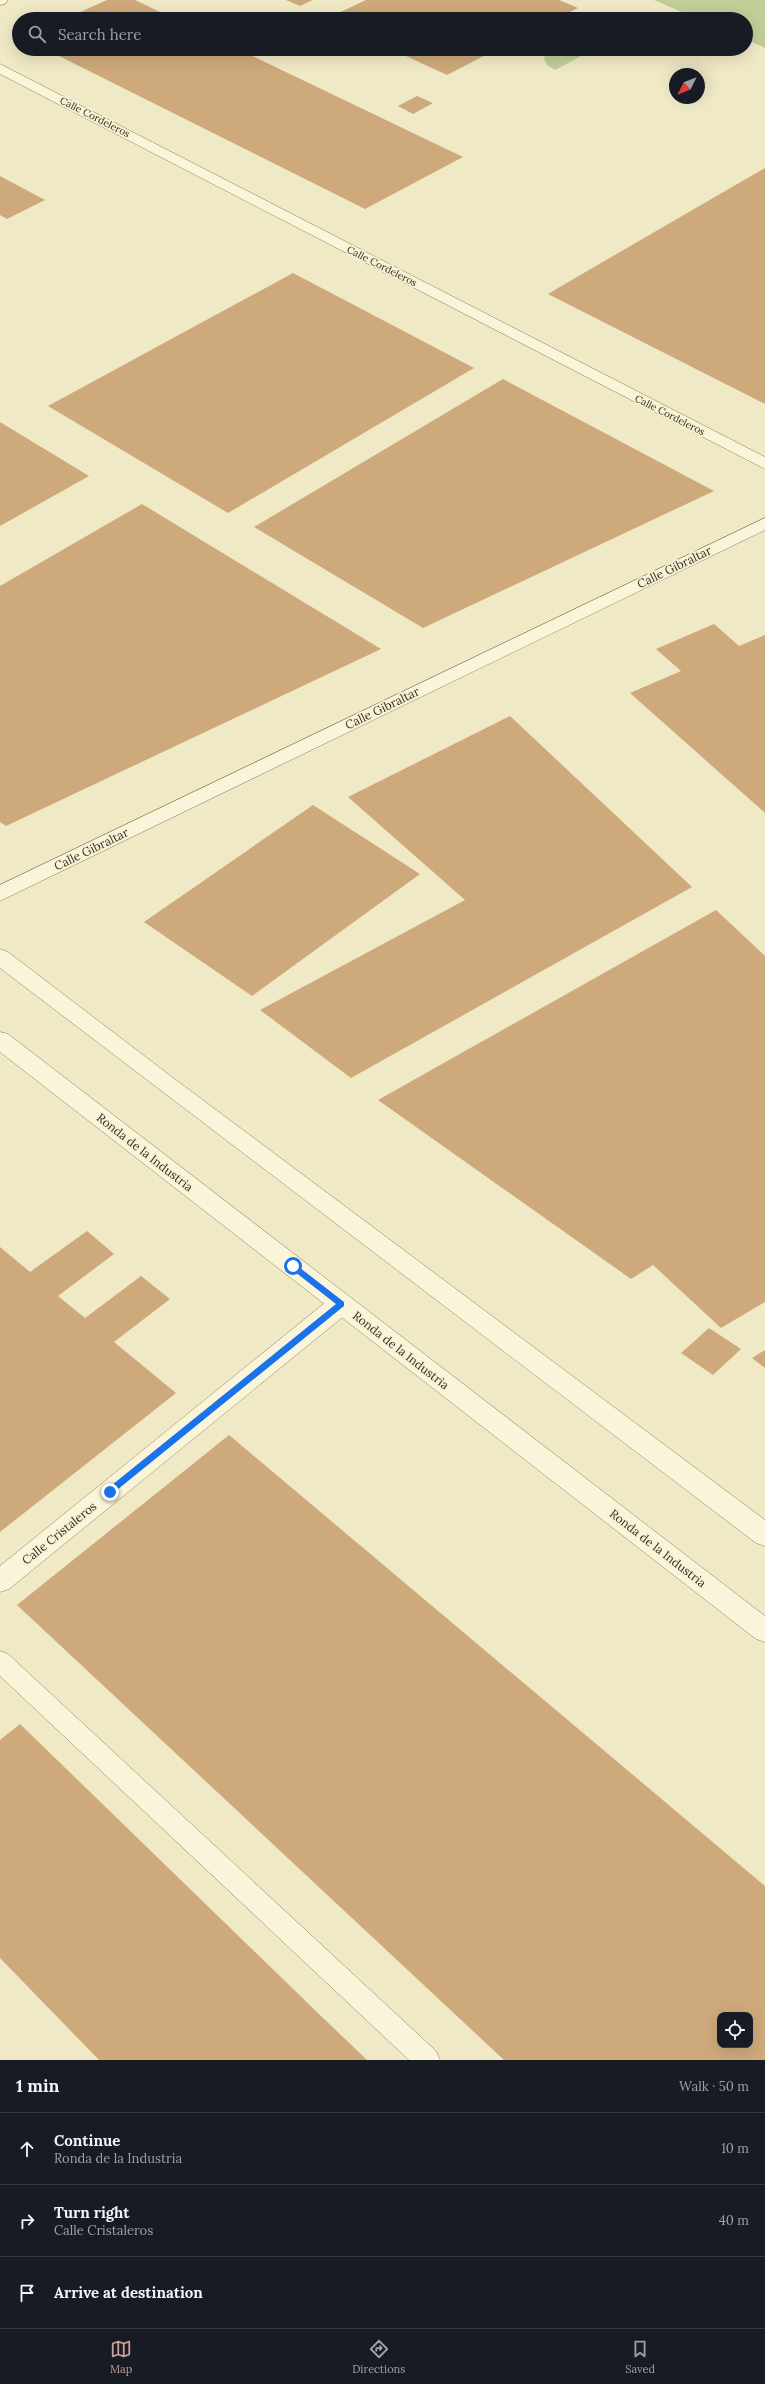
<!DOCTYPE html>
<meta charset="utf-8">
<style>
:root{--surface:#171b24;--page:#20242c;--text:#f1f3f6;--muted:#9ea1a6;--line:#363941;--accent:#cb9f9a}
body{margin:0;font-family:Lora,serif;background:var(--page);color:var(--text)}
.controls{position:absolute;right:12px;bottom:12px;display:grid;overflow:hidden;border-radius:8px;box-shadow:0 4px 16px #0002}
.controls button{width:36px;height:36px;display:grid;place-items:center;padding:0;border:0;border-bottom:1px solid var(--line);background:var(--surface);color:var(--text);font:20px sans-serif}
.compass{position:absolute;left:669px;top:68px;width:36px;height:36px;border-radius:50%;background:var(--surface);box-shadow:0 4px 16px #0002;rotate:228deg}
.stop{position:absolute;width:12px;height:12px;margin:-9px;border:3px solid #1a73e8;border-radius:50%;background:#fff}
.stop.end{background:#1a73e8;border-color:#fff;box-shadow:0 1px 4px #0008}
.list{margin:0;padding:0;list-style:none}
h2{display:flex;justify-content:space-between;align-items:center;height:52px;margin:0;padding:0 16px;font-size:17px}
h2 small{font-size:13px;font-weight:400;color:var(--muted)}
.list li{display:grid;grid-template-columns:26px 1fr auto;gap:12px;align-items:center;box-sizing:border-box;height:72px;padding:0 16px;border-top:1px solid var(--line)}
.list b{display:block;font-size:15px;white-space:nowrap}
.list p{margin:0;font-size:13px;white-space:nowrap;color:var(--muted)}
.list em{font-size:13px;font-style:normal;color:var(--muted)}
.icon{flex:none;width:22px;height:22px;fill:none;stroke:currentColor;stroke-width:2;stroke-linecap:round;stroke-linejoin:round}
.map{position:relative;flex:none;width:765px;height:2060px;overflow:hidden}
.search{position:absolute;background:var(--surface);box-shadow:0 4px 16px #0002;left:12px;right:12px;top:12px;height:44px;display:flex;align-items:center;gap:10px;box-sizing:border-box;padding:0 14px;border-radius:22px;color:var(--muted);font-size:15px}
.sheet{height:268px;background:var(--surface)}
nav{display:flex;justify-content:space-around;align-items:center;box-sizing:border-box;height:56px;border-top:1px solid var(--line);background:var(--surface);font-size:11px;color:var(--muted)}
nav a{display:grid;justify-items:center;gap:2px}
nav .on{color:var(--accent)}
.map>svg:first-child{display:block}
.green{fill:#c1ce99}
.building{fill:#cea97b;fill-rule:evenodd}
.lines{fill:none;stroke-linecap:round;stroke-linejoin:round}
.service-casing{stroke:#8b7b5b;stroke-width:1}
.minor-casing{stroke:#8b7b5b;stroke-width:1}
.tertiary-casing{stroke:#8b7b5b;stroke-width:1}
.secondary-casing{stroke:#6d5c3e;stroke-width:1}
.service{fill:#faf4da;fill-rule:evenodd}
.minor{fill:#faf4da;fill-rule:evenodd}
.tertiary{fill:#faf4da;fill-rule:evenodd}
.secondary{fill:#faf4da;fill-rule:evenodd}
.route{fill:#1a73e8}
.labels{text-anchor:middle;dominant-baseline:central;stroke-width:3.5;stroke-linejoin:round;paint-order:stroke}
.far-street-label{font-size:10px;fill:#3b301f;stroke:#f7f1d6}
.street-label{font-size:12px;fill:#3b301f;stroke:#f7f1d6}
</style>
<div class="map">
<svg width="765" height="2060" viewBox="0 0 765 2060">
<rect width="100%" height="100%" fill="#f0e9c6"/>
<g class="green">
<polygon points="654,0 765,0 765,48 746,39 746,19 698,19"/>
<polygon points="549,49 594,49 555,70 547,65 544,58"/>
</g>
<g class="building">
<polygon points="107,0 135,0 175,19 65,19"/>
<polygon points="286,0 313,0 300,6"/>
<polygon points="366,0 559,0 578,8 556,19 326,19"/>
<polygon points="45,49 238,49 463,157 365,209"/>
<polygon points="391,49 497,49 447,75"/>
<polygon points="417,96 433,103 413,114 398,106"/>
<polygon points="765,168 765,404 548,294 582,274"/>
<polygon points="0,176 45,200 7,219 0,215"/>
<polygon points="293,273 474,368 228,513 48,406"/>
<polygon points="503,379 714,491 423,628 254,527"/>
<polygon points="0,422 89,476 0,526"/>
<polygon points="142,504 381,649 6,826 0,822 0,586"/>
<polygon points="714,624 739,646 765,635 765,813 630,693 681,671 656,649"/>
<polygon points="510,716 692,887 351,1078 260,1010 465,900 348,797"/>
<polygon points="313,805 420,874 252,996 144,922"/>
<polygon points="716,910 765,956 765,1302 721,1328 653,1265 631,1279 378,1100"/>
<polygon points="87,1231 114,1254 58,1296 85,1318 141,1276 170,1299 114,1342 176,1393 0,1532 0,1247 30,1272"/>
<polygon points="709,1328 741,1349 713,1375 681,1353"/>
<polygon points="765,1350 765,1368 752,1358"/>
<path d="M229,1435L765,1886V2060H504L17,1605ZM720,2015H750V2045H720Z"/>
<polygon points="20,1724 321,2016 367,2060 99,2060 0,1958 0,1740"/>
</g>
<g class="lines">
<defs>
<polygon id="service" points="0,1651 8,1654 436,2051 440,2060 409,2060 0,1676"/>
<g id="minor">
<polygon points="0,64 765,457 765,469 0,74"/>
<polygon points="765,518 765,530 0,901 0,885"/>
<polygon points="341,1295 350,1297 353,1304 350,1311 9,1589 0,1592 0,1566 332,1297"/>
</g>
<g id="tertiary">
<polygon points="0,949 8,952 168,1074 765,1520 765,1546 756,1543 0,968"/>
<polygon points="0,1032 8,1034 765,1616 765,1642 756,1639 0,1052"/>
</g>
<polygon id="secondary" points="0,0 8,0 5,4 0,5"/>
</defs>
<use href="#service" class="service-casing"/>
<use href="#minor" class="minor-casing"/>
<use href="#tertiary" class="tertiary-casing"/>
<use href="#secondary" class="secondary-casing"/>
<use href="#service" class="service"/>
<use href="#minor" class="minor"/>
<use href="#tertiary" class="tertiary"/>
<use href="#secondary" class="secondary"/>
</g>
<polygon class="route" points="290,1264 295,1264 344,1302 344,1306 112,1494 107,1494 107,1489 336,1304 290,1268"/>
<g class="labels">
<g class="far-street-label">
<text transform="translate(95 117) rotate(27)">Calle Cordeleros</text>
<text transform="translate(382 266) rotate(27)">Calle Cordeleros</text>
<text transform="translate(670 415) rotate(27)">Calle Cordeleros</text>
</g>
<g class="street-label">
<text transform="translate(674 567) rotate(-26)">Calle Gibraltar</text>
<text transform="translate(382 708) rotate(-26)">Calle Gibraltar</text>
<text transform="translate(91 849) rotate(-26)">Calle Gibraltar</text>
<text transform="translate(145 1152) rotate(38)">Ronda de la Industria</text>
<text transform="translate(401 1350) rotate(38)">Ronda de la Industria</text>
<text transform="translate(59 1533) rotate(-39)">Calle Cristaleros</text>
<text transform="translate(658 1548) rotate(38)">Ronda de la Industria</text>
</g>
</g>
</svg>
<div class="controls">
<button><svg class="icon" aria-label="locate" viewBox="0 0 24 24"><circle cx="12" cy="12" r="6"/><path d="M12 2v4M12 18v4M2 12h4M18 12h4"/></svg></button>
</div>
<svg class="compass" viewBox="-18 -18 36 36"><path d="M0-13l5 13h-10z" fill="#e53935"/><path d="M0 13l5-13h-10z" fill="#9ea1a6"/></svg>
<div class="stop" style="left:293px;top:1266px"></div>
<div class="stop end" style="left:110px;top:1492px"></div>
<div class="search"><svg class="icon" aria-label="search" viewBox="0 0 24 24"><circle cx="10" cy="10" r="6"/><path d="M15 15l6 6"/></svg>Search here</div>
</div>
<section class="sheet">
<h2>1 min<small>Walk · 50 m</small></h2>
<ul class="list">
<li><svg class="icon" aria-label="ahead" viewBox="0 0 24 24"><path d="M12 20V5M6 11l6-6 6 6"/></svg><div><b>Continue</b><p>Ronda de la Industria</p></div><em>10 m</em></li>
<li><svg class="icon" aria-label="right" viewBox="0 0 24 24"><path d="M7 20v-9h11M14 6l5 5-5 5"/></svg><div><b>Turn right</b><p>Calle Cristaleros</p></div><em>40 m</em></li>
<li><svg class="icon" aria-label="arrive" viewBox="0 0 24 24"><path d="M6 21V4h12l-3 4 3 4H6"/></svg><div><b>Arrive at destination</b></div></li>
</ul>
</section>
<nav>
<a class="on"><svg class="icon" aria-label="map" viewBox="0 0 24 24"><path d="M3 6l6-2 6 2 6-2v14l-6 2-6-2-6 2zM9 4v14M15 6v14"/></svg>Map</a>
<a><svg class="icon" aria-label="directions" viewBox="0 0 24 24"><path d="M12 3l9 9-9 9-9-9zM9 14v-3h6M13 9l2 2-2 2"/></svg>Directions</a>
<a><svg class="icon" aria-label="saved" viewBox="0 0 24 24"><path d="M7 4h10v16l-5-4-5 4z"/></svg>Saved</a>
</nav>
